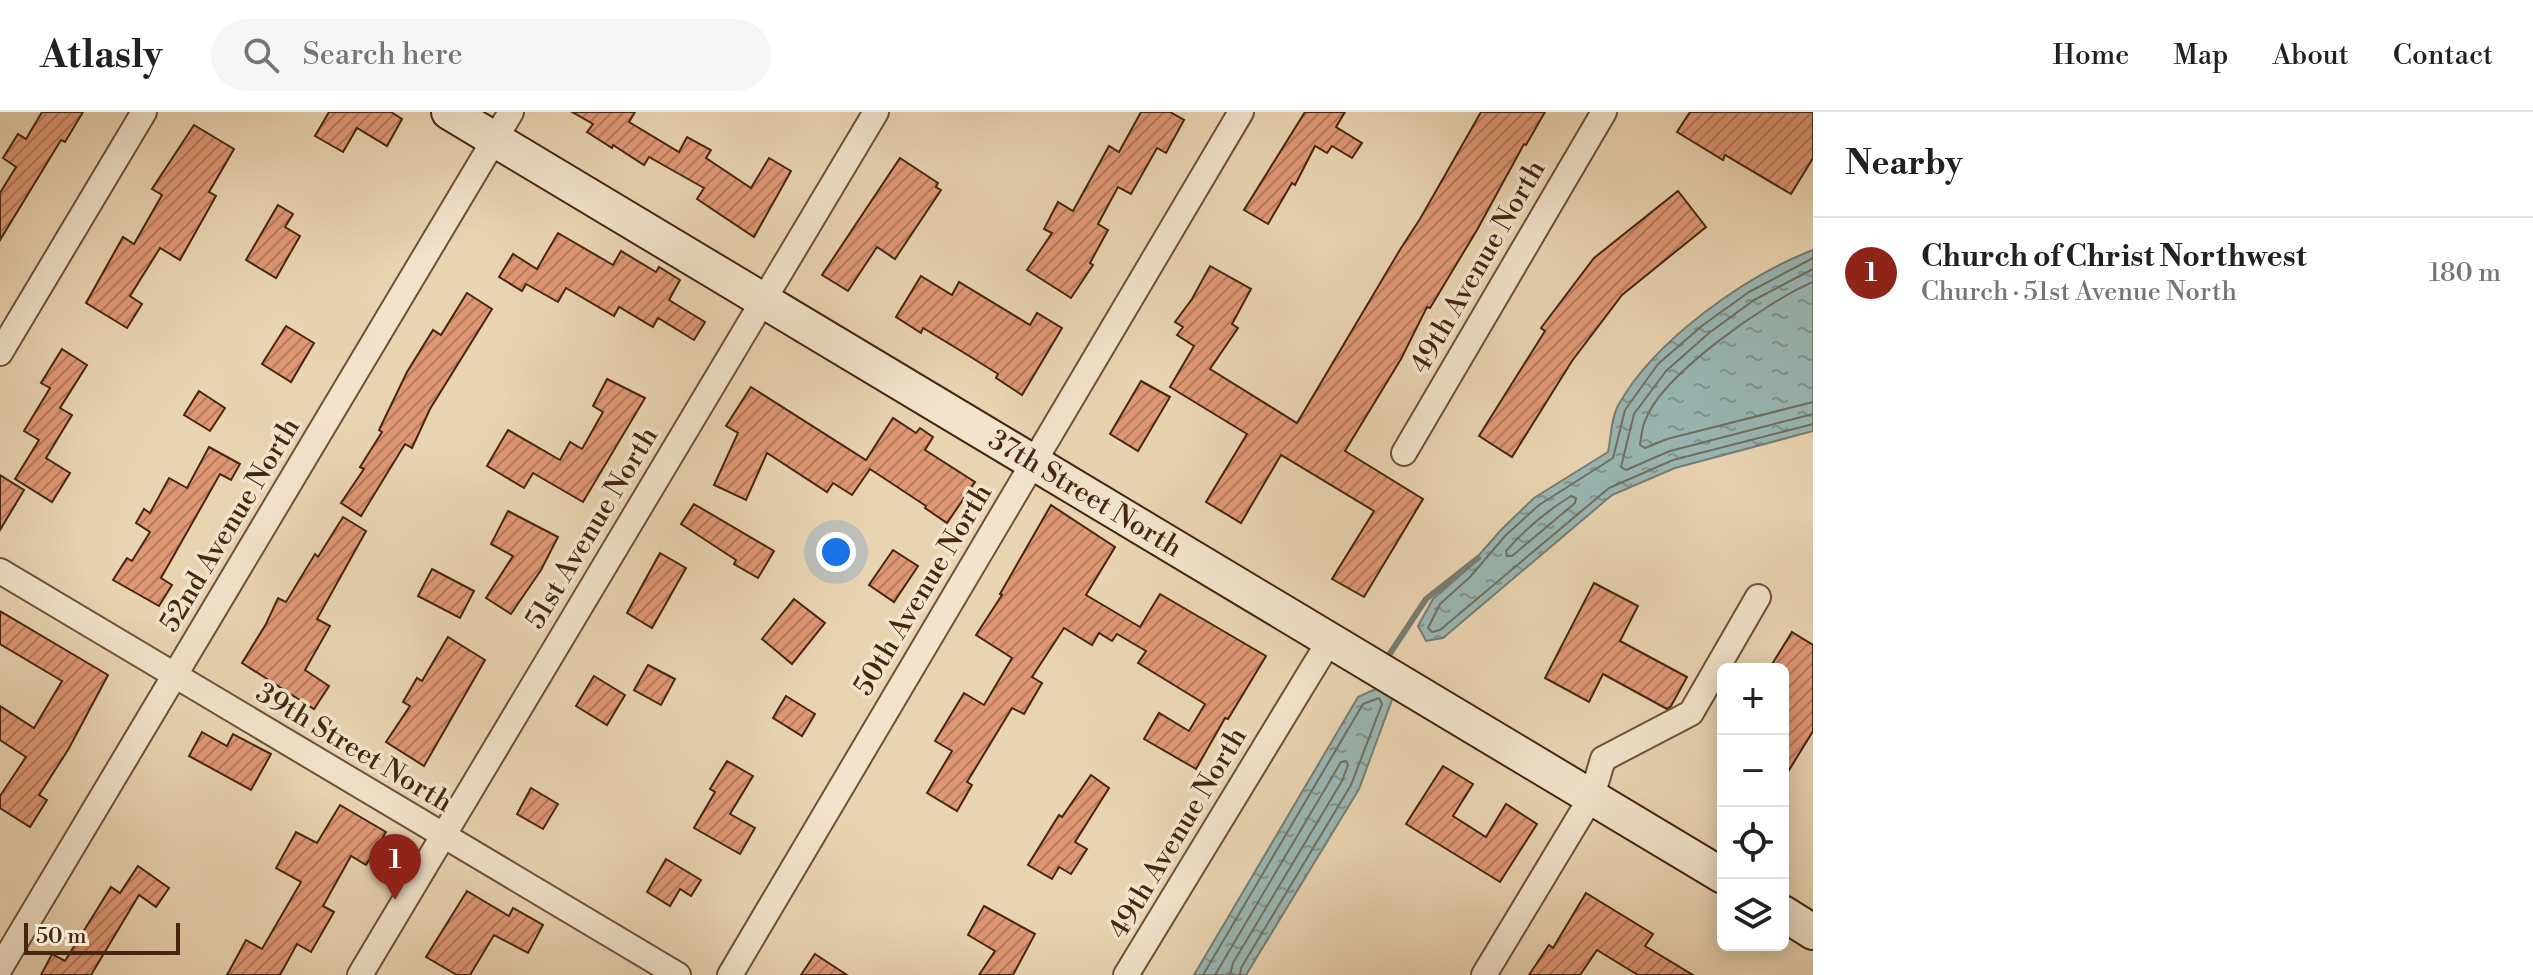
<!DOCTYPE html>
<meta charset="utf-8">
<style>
:root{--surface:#fff;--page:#f6f6f6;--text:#202124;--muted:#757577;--line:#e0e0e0;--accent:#8f2418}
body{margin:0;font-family:"Libre Bodoni",serif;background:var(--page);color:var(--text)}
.controls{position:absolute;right:24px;bottom:24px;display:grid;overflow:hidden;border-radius:12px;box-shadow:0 4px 20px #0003}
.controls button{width:72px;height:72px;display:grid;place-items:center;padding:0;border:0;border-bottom:2px solid var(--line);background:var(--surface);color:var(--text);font:40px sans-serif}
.scale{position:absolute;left:24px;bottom:20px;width:156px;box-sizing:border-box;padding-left:8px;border:4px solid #462610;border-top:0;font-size:22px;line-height:28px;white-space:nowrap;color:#462610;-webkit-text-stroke:6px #f1e3cc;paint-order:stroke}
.you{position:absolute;left:836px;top:440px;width:28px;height:28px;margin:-20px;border:6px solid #fff;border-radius:50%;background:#1a73e8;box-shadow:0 0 0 12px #1a73e833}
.badge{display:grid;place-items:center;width:52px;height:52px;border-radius:50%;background:var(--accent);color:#fff;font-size:26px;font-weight:700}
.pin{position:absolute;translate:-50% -66px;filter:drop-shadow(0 2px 4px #0008)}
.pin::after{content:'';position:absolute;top:42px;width:28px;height:24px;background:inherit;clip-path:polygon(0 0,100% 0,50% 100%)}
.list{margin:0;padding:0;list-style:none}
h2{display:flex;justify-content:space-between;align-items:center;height:104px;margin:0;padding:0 32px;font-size:34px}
h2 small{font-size:26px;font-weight:400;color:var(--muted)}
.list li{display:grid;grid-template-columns:52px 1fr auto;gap:24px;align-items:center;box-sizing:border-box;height:112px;padding:0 32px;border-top:2px solid var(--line)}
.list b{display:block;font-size:30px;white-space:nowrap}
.list p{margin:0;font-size:26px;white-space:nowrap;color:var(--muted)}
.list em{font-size:26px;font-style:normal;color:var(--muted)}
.icon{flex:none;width:44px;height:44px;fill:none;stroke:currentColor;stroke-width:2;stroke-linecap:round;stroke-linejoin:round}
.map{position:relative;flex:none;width:1813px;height:863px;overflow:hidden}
header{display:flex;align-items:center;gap:48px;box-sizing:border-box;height:112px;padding:0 40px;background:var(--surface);border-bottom:2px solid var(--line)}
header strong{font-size:38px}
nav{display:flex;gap:44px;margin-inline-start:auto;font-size:28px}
.search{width:560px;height:72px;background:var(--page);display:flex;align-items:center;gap:20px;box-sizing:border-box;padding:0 28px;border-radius:44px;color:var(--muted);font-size:30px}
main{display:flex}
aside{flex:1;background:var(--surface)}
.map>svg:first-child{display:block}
.water{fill:url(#water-ripples);stroke:#787d72;stroke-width:2}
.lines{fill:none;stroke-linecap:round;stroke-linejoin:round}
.shore{stroke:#706e62;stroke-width:2}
.stream{stroke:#787d72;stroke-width:6}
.building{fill:url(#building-hatch);stroke:#462610;stroke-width:2}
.street-casing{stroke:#6f5238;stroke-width:28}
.secondary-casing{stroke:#462610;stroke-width:38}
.street{stroke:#f1e3cc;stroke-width:24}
.secondary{stroke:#f1e3cc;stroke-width:34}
.labels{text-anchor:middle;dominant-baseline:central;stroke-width:7;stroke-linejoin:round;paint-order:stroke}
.street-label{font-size:28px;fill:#462610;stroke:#f1e3cc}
</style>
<header>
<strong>Atlasly</strong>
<div class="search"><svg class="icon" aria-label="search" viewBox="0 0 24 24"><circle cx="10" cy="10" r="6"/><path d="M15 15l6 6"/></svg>Search here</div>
<nav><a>Home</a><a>Map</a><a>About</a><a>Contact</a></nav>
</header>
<main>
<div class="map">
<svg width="1813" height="863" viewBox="0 0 1813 863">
<defs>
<pattern id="water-ripples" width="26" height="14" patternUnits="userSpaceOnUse" patternTransform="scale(2)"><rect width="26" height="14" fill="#99b7b3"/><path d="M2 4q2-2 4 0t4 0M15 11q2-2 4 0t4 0" fill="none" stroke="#7f9590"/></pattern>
<pattern id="building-hatch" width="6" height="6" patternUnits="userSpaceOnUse" patternTransform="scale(2)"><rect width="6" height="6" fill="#e09774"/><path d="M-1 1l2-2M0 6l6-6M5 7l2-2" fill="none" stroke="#b77b5e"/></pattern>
</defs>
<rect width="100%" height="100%" fill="#e9d4b1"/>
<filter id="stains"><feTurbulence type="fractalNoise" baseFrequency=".0025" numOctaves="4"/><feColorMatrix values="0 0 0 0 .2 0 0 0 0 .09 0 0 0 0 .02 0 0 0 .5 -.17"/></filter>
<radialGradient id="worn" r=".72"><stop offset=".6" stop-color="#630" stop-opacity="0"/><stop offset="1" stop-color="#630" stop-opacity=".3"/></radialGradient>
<g class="water">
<path d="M1813,138V319L1675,356L1612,383L1443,526L1426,529L1418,514L1433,487L1464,460L1501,418L1534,386L1608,340C1611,326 1611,305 1619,292C1655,228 1745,164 1813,138Z"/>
<polygon points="1378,576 1393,585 1359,677 1246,863 1194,863 1358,585"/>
</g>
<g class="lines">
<g class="shore">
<polyline points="1813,146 1749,180 1703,213 1658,252 1625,298 1613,346 1539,393 1506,423 1470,465 1440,492 1428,516 1432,520 1440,518 1609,376 1673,348 1813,312"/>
<polyline points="1813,157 1754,188 1709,221 1666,259 1634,302 1621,355 1626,358 1670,339 1813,302"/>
<path d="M1813,170C1768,189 1661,263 1645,309C1642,316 1641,325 1640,333L1645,336L1667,327L1813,290"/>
<path d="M1571,384L1576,386L1575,391L1512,444H1507L1506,439C1525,417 1547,399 1571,384Z"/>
<polyline points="1203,863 1363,592 1379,586 1382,592 1351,673 1241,856 1240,863"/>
<polyline points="1215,863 1341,650 1346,649 1348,653 1342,669 1233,851 1230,863"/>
</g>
<polyline class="stream" points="1385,549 1426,487 1478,446"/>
</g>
<g class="building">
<polygon points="42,0 83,0 65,30 61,28 0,128 0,81 16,55 3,46 18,22 26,27"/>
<polygon points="329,0 391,0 402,7 387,34 357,16 343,40 315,24"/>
<polygon points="572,0 635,0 629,10 679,40 687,25 711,38 706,46 751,76 769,46 791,59 754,125 697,87 704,76 649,45 644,53 613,33 612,36 587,20 593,12"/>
<polygon points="1141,0 1170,0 1184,8 1166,41 1157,36 1131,82 1118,75 1098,112 1108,118 1090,151 1093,153 1071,186 1027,158 1052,121 1044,117 1058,90 1073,99 1109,34 1119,40"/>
<polygon points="1305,0 1345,0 1336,15 1362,31 1352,46 1332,34 1327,41 1315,34 1295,73 1292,71 1268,112 1244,98"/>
<polygon points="1481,0 1545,0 1526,33 1524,32 1477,118 1430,196 1427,195 1401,247 1345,339 1423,387 1364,485 1332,467 1374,399 1281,343 1241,411 1206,390 1247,322 1170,275 1194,234 1177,223 1183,215 1175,210 1192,187 1210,154 1251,177 1232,212 1238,216 1210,257 1297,311 1401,136 1420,107"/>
<polygon points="1690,0 1813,0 1813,46 1791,82 1725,43 1723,48 1677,20"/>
<polygon points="194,13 234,37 209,80 216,84 180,148 160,136 130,184 142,192 127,216 86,191 123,125 134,132 162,83 152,77"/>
<polygon points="900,46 938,71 936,75 941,78 895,147 877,135 848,179 822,163"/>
<polygon points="1678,79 1706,115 1622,183 1572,249 1512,345 1479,324 1545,219 1541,216 1594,146"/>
<polygon points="278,93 293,102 285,115 300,124 276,166 246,148"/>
<polygon points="558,121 613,153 621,139 656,160 659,155 680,168 669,188 705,210 694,228 658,206 653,215 619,195 614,204 566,176 558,190 526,172 522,179 499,165 513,142 537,157"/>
<polygon points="921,164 952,183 959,170 1030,213 1037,201 1062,216 1022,283 996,266 998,262 966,242 923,216 921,221 896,205"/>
<polygon points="467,181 492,197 430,297 412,336 405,332 361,404 341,391 364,357 360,355 382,320 379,318 407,260 433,218 441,223"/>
<polygon points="286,214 314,231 291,270 262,252"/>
<polygon points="62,237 87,253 60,296 72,303 46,346 70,361 52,390 15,367 39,328 24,319 50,276 41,271"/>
<polygon points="607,267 645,286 583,390 533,361 524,376 487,354 508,318 560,348 570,330 582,337 603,300 593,294"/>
<polygon points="1141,269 1170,285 1138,339 1110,322"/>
<polygon points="751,275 866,348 893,306 916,321 920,316 933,325 925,338 975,370 947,411 925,396 926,394 870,357 852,383 833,371 827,380 767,341 746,388 714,373 738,321 726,314"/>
<polygon points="199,279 225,296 210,319 184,303"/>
<polygon points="209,335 240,352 231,368 220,362 161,466 172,473 159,494 113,468 127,446 132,449 150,420 136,411 144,397 150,401 169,366 187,376"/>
<polygon points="0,363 24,378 0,418"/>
<polygon points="694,392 774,439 758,466 734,452 736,448 681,412"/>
<polygon points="1051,393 1115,435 1086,483 1140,515 1160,482 1266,544 1228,607 1225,606 1196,657 1144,627 1159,601 1189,619 1205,592 1138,551 1146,539 1117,522 1112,529 1099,521 1092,533 1064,516 1032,565 1042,571 1024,602 1012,596 967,670 972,673 957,699 927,681 952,639 935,629 964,581 984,593 1012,546 976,523 1002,483 1000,482"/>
<polygon points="508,399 558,425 541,458 511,502 486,486 513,444 491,432"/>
<polygon points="343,405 366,419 317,507 330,514 305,558 329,574 314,597 242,551 266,512 278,486 286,490 315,442 318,445"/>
<polygon points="893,438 918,454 894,490 869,473"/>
<polygon points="660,441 686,456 652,516 627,501"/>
<polygon points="432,457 474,479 460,506 418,484"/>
<polygon points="1594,471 1638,494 1620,529 1687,565 1671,594 1667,597 1603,562 1589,590 1545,566"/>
<polygon points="794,487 825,511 792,552 762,527"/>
<polygon points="0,499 108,563 68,638 39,683 47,688 30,715 0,696 0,684 26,645 0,628 0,594 34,616 62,569 0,532"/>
<polygon points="1792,520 1813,533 1813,619 1783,668 1783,557 1769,557"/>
<polygon points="448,525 485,548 424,654 386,630 410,594 403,590 417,566 422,569"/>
<polygon points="648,553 675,567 661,593 634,578"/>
<polygon points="594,564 625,583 607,613 576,594"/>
<polygon points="786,584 815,602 802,624 773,606"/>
<polygon points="202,620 227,634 233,622 271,642 251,678 189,644"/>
<polygon points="727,649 753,664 730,702 755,716 740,742 694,716 715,680 710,677"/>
<polygon points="1443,654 1473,672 1453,704 1486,725 1506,692 1537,712 1500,770 1406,712"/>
<polygon points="1091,663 1109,676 1075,730 1087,737 1071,762 1059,755 1052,767 1028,753 1059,703 1062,705"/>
<polygon points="531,676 558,692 543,717 517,702"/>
<polygon points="340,693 386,720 366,753 351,744 323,794 334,800 311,840 297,832 280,863 227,863 246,828 262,837 301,770 276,756 296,720 317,731"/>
<polygon points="666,747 701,768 691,784 680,777 670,794 647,780"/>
<polygon points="138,754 169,776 156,795 139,783 91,863 41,863 52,842 65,849 111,775 120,781"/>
<polygon points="467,779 509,804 513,796 543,813 528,841 494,823 470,863 457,863 426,845"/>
<polygon points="1586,781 1653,822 1645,834 1693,863 1638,863 1597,838 1580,863 1529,863 1549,833 1553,836"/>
<polygon points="984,794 1035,822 1013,863 979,863 995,839 968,823"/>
<polygon points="815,842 847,863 801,863"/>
</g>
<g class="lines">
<defs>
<g id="street">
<polyline points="0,241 144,0"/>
<polyline points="1404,341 1604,0"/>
<polyline points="0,459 678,863"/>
<polyline points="0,856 511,0"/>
<polyline points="360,863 876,0"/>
<polyline points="730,863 1241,0"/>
<polyline points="1126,863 1330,528"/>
<polyline points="1484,863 1592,684 1603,647 1691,601 1758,485"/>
</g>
<g id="secondary">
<path id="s1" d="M449,0L1723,764"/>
<polyline points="1783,801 1813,820"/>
</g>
</defs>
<use href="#street" class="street-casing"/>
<use href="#secondary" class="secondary-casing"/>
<use href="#street" class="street"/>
<use href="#secondary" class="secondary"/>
</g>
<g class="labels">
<g class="street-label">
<text transform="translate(1478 155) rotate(-60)">49th Avenue North</text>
<text stroke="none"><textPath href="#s1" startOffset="742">37th Street North</textPath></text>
<text transform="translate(230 413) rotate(-59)">52nd Avenue North</text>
<text transform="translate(592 416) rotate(-59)">51st Avenue North</text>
<text transform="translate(923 478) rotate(-59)">50th Avenue North</text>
<text transform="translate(354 636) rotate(31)">39th Street North</text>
<text transform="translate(1178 721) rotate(-59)">49th Avenue North</text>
</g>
</g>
<rect width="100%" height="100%" filter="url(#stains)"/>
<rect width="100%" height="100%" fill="url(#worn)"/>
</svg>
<div class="controls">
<button>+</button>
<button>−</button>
<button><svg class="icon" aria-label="locate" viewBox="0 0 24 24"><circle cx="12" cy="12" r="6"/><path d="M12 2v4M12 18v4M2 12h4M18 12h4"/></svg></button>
<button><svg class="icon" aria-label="layers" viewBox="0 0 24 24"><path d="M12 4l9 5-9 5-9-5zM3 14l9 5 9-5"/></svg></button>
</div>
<div class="scale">50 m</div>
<div class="you"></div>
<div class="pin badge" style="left:395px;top:788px">1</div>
</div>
<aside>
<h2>Nearby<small></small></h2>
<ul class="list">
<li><span class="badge">1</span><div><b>Church of Christ Northwest</b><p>Church · 51st Avenue North</p></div><em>180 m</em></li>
</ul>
</aside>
</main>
